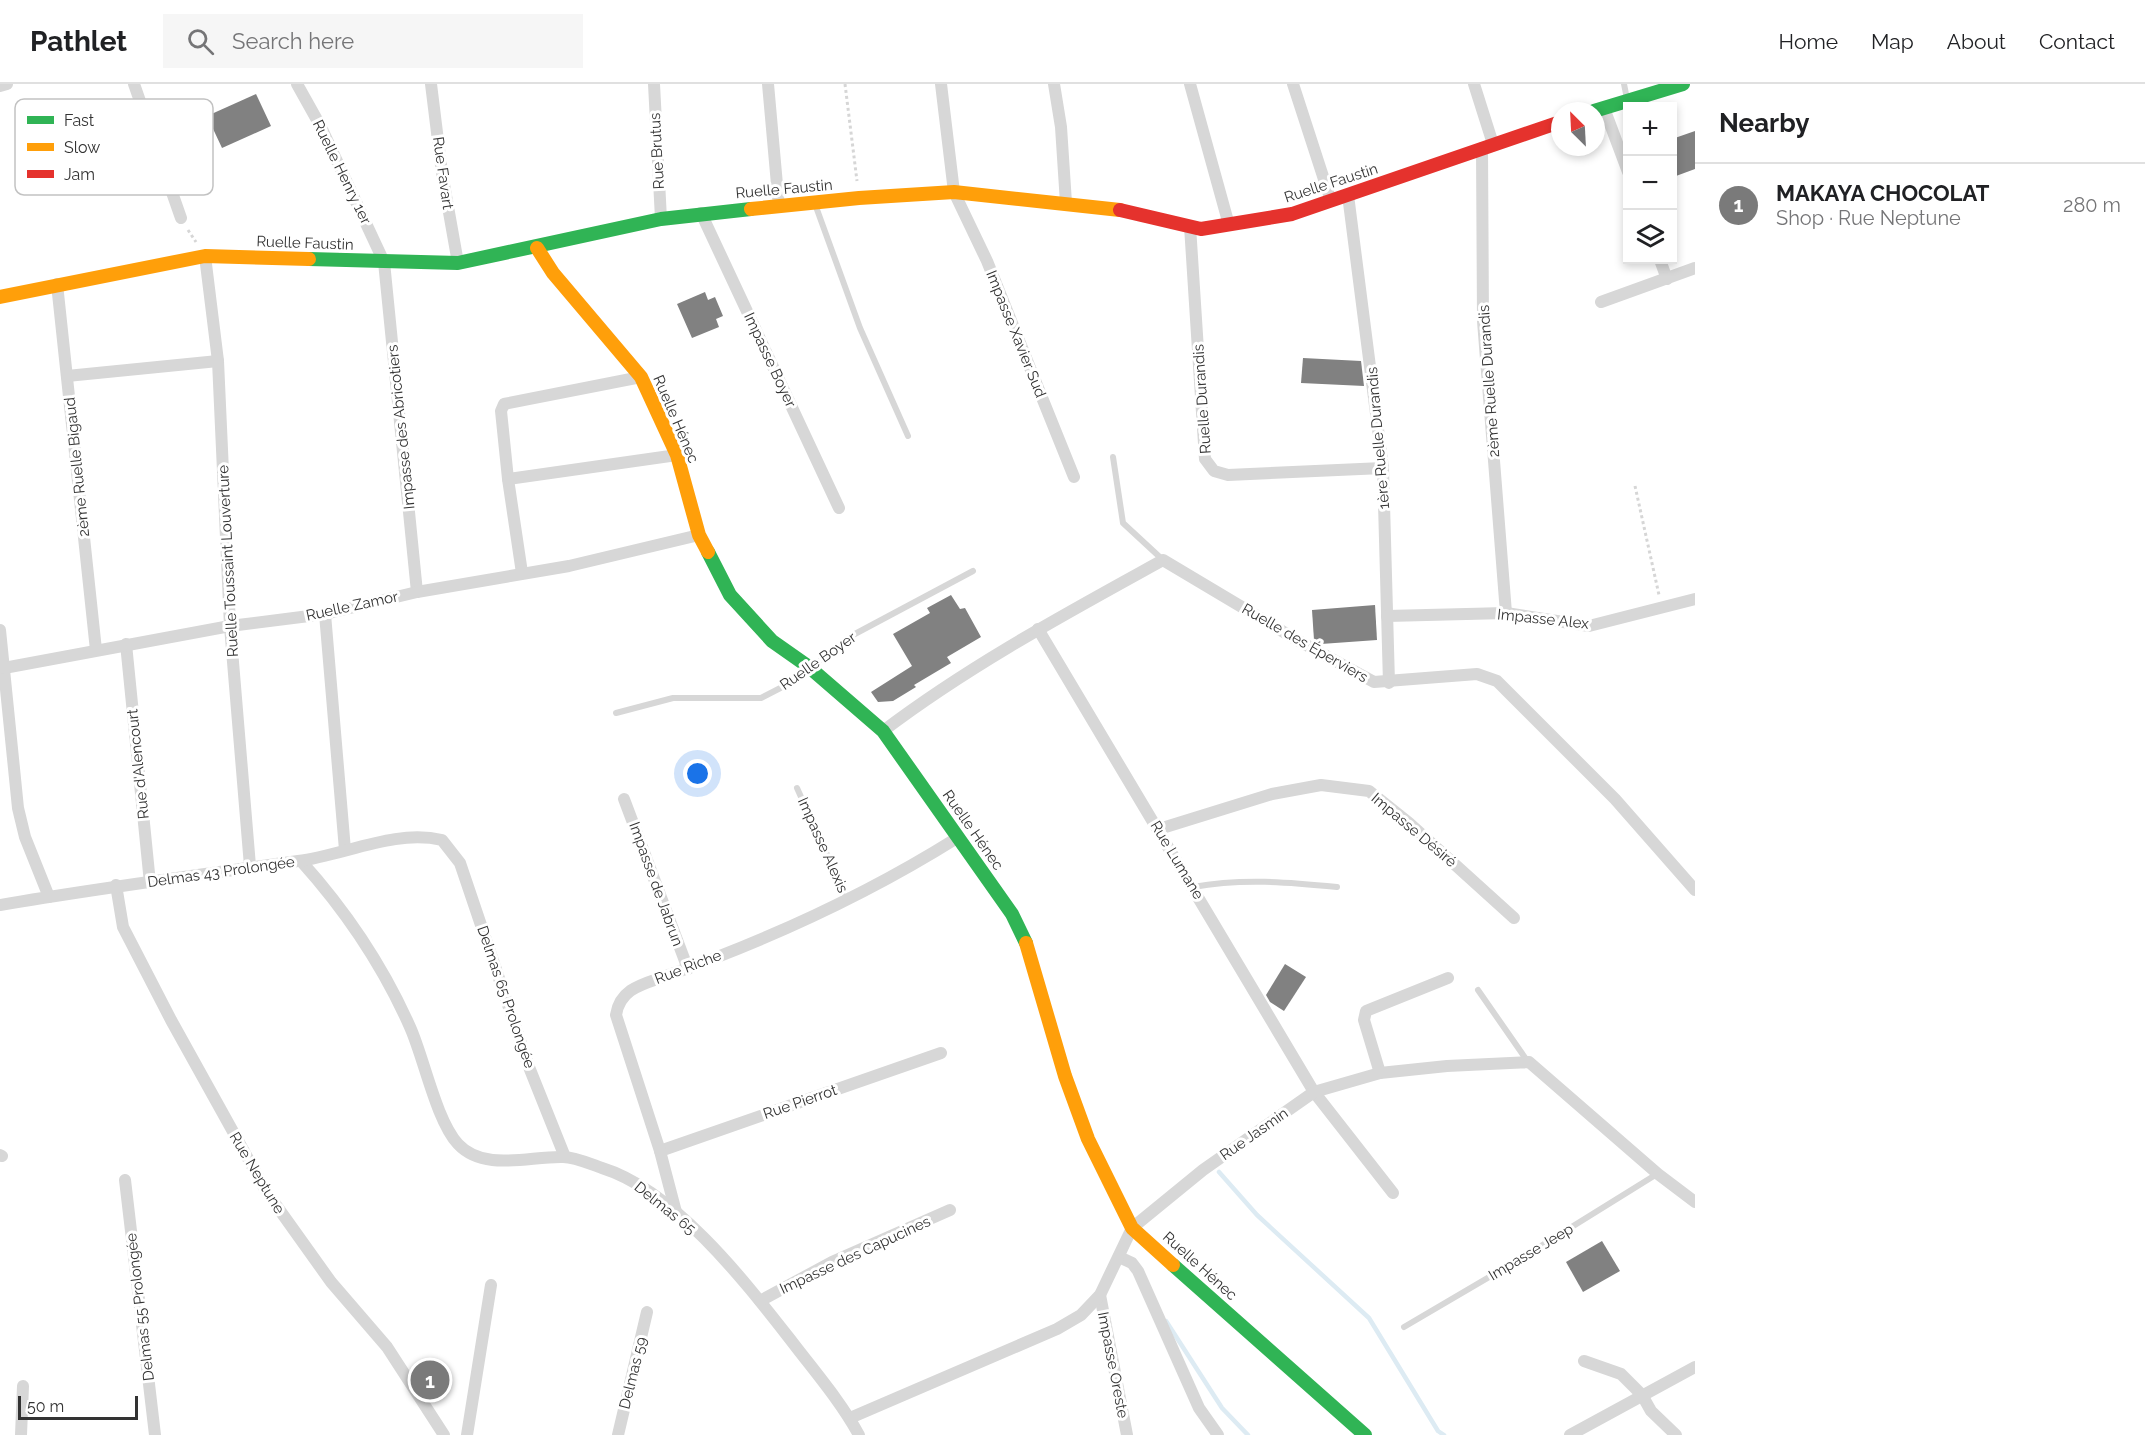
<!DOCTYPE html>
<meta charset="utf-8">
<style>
:root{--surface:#fff;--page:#f6f6f6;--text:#202124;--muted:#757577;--line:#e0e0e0;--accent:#7a7a7a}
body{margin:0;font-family:Raleway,sans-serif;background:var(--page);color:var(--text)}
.controls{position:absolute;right:18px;top:18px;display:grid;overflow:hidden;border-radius:0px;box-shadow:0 3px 9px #0003}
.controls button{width:54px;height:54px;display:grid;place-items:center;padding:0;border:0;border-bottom:2px solid var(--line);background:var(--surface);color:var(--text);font:30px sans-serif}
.compass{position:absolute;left:1551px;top:18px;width:54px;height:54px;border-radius:50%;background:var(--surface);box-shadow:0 3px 9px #0003;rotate:336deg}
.scale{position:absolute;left:18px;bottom:15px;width:120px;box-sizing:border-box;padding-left:6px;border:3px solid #333;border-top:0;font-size:16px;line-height:21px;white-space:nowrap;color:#333;-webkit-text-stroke:4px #fff;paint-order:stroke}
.you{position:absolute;left:698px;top:690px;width:21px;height:21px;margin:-15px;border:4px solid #fff;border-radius:50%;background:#1a73e8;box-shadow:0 0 0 9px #1a73e833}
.badge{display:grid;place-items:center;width:39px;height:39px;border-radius:50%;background:var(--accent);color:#fff;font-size:20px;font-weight:700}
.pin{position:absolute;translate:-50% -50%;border:3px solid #fff;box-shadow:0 2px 6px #0006}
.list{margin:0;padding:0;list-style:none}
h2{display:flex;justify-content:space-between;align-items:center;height:78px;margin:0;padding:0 24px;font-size:26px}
h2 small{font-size:20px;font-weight:400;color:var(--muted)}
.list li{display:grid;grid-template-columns:39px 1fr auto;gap:18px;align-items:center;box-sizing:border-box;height:84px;padding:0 24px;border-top:2px solid var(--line)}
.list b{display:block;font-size:22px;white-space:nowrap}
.list p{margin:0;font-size:20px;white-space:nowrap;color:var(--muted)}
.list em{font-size:20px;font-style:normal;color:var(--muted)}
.icon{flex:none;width:33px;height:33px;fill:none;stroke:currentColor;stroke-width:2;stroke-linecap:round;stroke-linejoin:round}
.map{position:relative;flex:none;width:1695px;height:1351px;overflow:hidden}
header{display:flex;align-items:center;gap:36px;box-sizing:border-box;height:84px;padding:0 30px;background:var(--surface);border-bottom:2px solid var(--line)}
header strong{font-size:28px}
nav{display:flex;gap:33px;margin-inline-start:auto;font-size:21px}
.search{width:420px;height:54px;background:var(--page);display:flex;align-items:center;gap:15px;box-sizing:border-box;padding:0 21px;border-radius:0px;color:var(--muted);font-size:22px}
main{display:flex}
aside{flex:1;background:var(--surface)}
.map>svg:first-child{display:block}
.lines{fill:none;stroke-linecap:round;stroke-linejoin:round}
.stream{stroke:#ddebf3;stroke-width:4.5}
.building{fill:#818181}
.path{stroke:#d6d6d6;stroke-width:3;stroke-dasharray:3 3;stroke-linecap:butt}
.lane{stroke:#d7d7d7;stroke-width:6}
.street{stroke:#d7d7d7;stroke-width:12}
.fast{stroke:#30b455;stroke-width:14}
.slow{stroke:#ff9f0a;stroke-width:14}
.jam{stroke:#e5322d;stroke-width:14}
.labels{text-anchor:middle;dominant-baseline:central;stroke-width:6;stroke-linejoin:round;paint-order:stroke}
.street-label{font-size:15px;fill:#333;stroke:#fff}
.key{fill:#fff;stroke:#c2c2c2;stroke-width:1.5}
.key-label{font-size:16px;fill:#333}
</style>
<header>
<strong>Pathlet</strong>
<div class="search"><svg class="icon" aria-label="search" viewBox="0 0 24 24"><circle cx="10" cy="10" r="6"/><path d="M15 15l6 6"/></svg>Search here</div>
<nav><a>Home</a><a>Map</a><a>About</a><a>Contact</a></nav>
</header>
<main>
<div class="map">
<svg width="1695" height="1351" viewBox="0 0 1695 1351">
<rect width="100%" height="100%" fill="#fff"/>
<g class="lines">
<g class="stream">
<polyline points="1219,1088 1257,1131 1369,1234 1438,1347 1444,1351"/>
<polyline points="1166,1237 1222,1324 1248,1351"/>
</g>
</g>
<g class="building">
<polygon points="256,10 271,42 222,64 207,32"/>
<polygon points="1695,47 1695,85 1676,92 1672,82 1672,55"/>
<polygon points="705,208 708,216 715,213 723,232 716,235 719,243 692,254 677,220"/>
<polygon points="1303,274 1361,277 1364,302 1301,299"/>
<polygon points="951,511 960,525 965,524 981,553 947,573 951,579 914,601 916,603 893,617 878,618 871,608 912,582 893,550 930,529 927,524"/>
<polygon points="1375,521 1377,556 1321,560 1314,556 1312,526"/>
<polygon points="1285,880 1306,893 1284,927 1270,918 1266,911"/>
<polygon points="1602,1157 1620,1187 1583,1208 1566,1178"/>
</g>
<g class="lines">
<g class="path">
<polyline points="845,0 857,97"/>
<polyline points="188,146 196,158"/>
<polyline points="1635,402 1659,511"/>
</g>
<g class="lane">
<polyline points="1624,0 1627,15"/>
<polyline points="815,120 860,244 908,352"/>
<polyline points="1113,373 1123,439 1163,476"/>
<polyline points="616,629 673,614 761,614 792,598 853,551 973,487"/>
<polyline points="797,704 848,817"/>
<path d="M1193,803C1242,794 1288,798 1337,803"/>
<polyline points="1478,906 1528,978"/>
<polyline points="1404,1243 1525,1172 1657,1090"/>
</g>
<g class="street">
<polyline points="134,0 181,134"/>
<polyline points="297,0 321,43 384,178 417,508"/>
<polyline points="431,0 442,89 458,179"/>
<polyline points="654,0 661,135"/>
<polyline points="768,0 779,123"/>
<polyline points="941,0 954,108 987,177 1074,393"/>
<polyline points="1054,0 1061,43 1066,119"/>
<polyline points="1190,0 1229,141"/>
<polyline points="1293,0 1331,117"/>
<polyline points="1474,0 1493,60"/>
<polyline points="0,2 7,0"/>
<polyline points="1604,24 1628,88"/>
<polyline points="1482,64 1483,237 1506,529"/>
<polyline points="1348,111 1383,384 1389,599"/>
<polyline points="701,129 839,424"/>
<polyline points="1190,142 1205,375 1214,387 1228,391 1383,384"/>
<polyline points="205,172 218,277 230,542 250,782"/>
<polyline points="1660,176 1667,195"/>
<polyline points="57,200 96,566"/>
<polyline points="1601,218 1695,184"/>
<polyline points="67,292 218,277"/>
<polyline points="508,395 501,327 504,320 641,293"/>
<polyline points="522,489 508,395 677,371"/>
<polyline points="325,530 345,766"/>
<polyline points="1387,532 1506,529 1589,542 1695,515"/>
<polyline points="1038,545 1314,1008 1393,1109"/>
<polyline points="0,546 18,724 25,753 49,813"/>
<polyline points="126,560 150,799"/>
<polyline points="4,584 230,542 325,530 417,508 569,482 699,451"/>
<path d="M883,647C970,581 1067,529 1163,476L1297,556L1374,598L1477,590L1497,597L1615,715L1695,806"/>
<polyline points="624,715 688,885"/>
<polyline points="1159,745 1272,710 1321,701 1369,707 1409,739 1514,834"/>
<path d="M301,777C346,827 383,882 410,943C424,974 436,1036 458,1060C484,1088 529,1072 563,1073C575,1073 590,1080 602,1084C676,1107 746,1199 793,1259C816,1289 841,1318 859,1351"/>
<polyline points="116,801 123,843 171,936 266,1107 331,1198 387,1263 444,1351"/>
<path d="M0,821C99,804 199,791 298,777C345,771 395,745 442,756L460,779L529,983L565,1073"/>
<polyline points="1380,989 1364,936 1366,927 1448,894"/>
<polyline points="660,1067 941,969"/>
<polyline points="0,1071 2,1072"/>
<polyline points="125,1096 155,1351"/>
<path d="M676,1128L660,1067L616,931C620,904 644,900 666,892C768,856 866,811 957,754"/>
<polyline points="1119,1173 1132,1179 1138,1187 1199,1324 1218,1351"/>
<polyline points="1100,1211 1127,1351"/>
<polyline points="760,1217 832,1178 950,1126"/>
<polyline points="1584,1277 1621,1290 1642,1311 1651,1327 1676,1351"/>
<polyline points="850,1334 1057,1245 1081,1231 1100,1211 1132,1144 1203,1086 1314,1008 1380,989 1447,982 1529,978 1658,1090 1695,1118"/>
<polyline points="21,1351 23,1302"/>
<polyline points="467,1351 491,1201"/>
<polyline points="618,1351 647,1228"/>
<polyline points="1570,1351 1695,1283"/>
</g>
<g class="fast">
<polyline points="1594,27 1683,0"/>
<polyline points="309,175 458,179 661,135 751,125"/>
<polyline points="708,468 730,511 772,557 809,583 883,647 1012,830 1026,859"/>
<polyline points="1173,1181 1365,1351"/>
</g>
<g class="slow">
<polyline points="751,125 859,114 954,108 1120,126"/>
<polyline points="537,164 553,189 641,293 677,371 699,451 708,468"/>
<polyline points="0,213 205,172 309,175"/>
<polyline points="1026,859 1065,992 1088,1055 1132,1144 1173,1181"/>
</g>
<polyline class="jam" points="1120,126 1201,145 1292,130 1560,38"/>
</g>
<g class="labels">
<g class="street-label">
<text transform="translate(657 67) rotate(-93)">Rue Brutus</text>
<text transform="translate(342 88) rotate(64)">Ruelle Henry 1er</text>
<text transform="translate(443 89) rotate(82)">Rue Favart</text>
<text transform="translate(1331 99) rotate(-18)">Ruelle Faustin</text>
<text transform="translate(784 105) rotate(-5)">Ruelle Faustin</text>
<text transform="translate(305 159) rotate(2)">Ruelle Faustin</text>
<text transform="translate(1016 250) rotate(68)">Impasse Xavier Sud</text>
<text transform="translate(770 276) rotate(65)">Impasse Boyer</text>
<text transform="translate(1489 297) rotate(-94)">2ème Ruelle Durandis</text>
<text transform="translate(1202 315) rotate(-94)">Ruelle Durandis</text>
<text transform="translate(676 335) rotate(67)">Ruelle Hénec</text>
<text transform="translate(401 343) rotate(-96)">Impasse des Abricotiers</text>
<text transform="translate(1378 354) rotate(-95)">1ère Ruelle Durandis</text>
<text transform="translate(77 383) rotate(-96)">2ème Ruelle Bigaud</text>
<text transform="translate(228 477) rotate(-93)">Ruelle Toussaint Louverture</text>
<text transform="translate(352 522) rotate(-12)">Ruelle Zamor</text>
<text transform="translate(1543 535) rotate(6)">Impasse Alex</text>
<text transform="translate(1305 559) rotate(30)">Ruelle des Éperviers</text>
<text transform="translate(818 577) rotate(-35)">Ruelle Boyer</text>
<text transform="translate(138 680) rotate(-96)">Rue d'Alencourt</text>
<text transform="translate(973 746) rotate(55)">Ruelle Hénec</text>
<text transform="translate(1414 746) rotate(40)">Impasse Désiré</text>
<text transform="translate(823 761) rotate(66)">Impasse Alexis</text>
<text transform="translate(1177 776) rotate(59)">Rue Lumane</text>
<text transform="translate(221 788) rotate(-8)">Delmas 43 Prolongée</text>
<text transform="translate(656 800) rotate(70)">Impasse de Jabrun</text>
<text transform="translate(688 883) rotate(-21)">Rue Riche</text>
<text transform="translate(506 913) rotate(71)">Delmas 65 Prolongée</text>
<text transform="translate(800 1018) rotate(-19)">Rue Pierrot</text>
<text transform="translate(1254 1050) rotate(-35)">Rue Jasmin</text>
<text transform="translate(257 1089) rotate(59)">Rue Neptune</text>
<text transform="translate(665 1124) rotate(39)">Delmas 65</text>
<text transform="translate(1531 1168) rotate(-31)">Impasse Jeep</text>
<text transform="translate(855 1171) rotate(-25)">Impasse des Capucines</text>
<text transform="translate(1200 1182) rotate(42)">Ruelle Hénec</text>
<text transform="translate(140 1223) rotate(-97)">Delmas 55 Prolongée</text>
<text transform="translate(1113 1281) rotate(79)">Impasse Oreste</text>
<text transform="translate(633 1289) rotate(-76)">Delmas 59</text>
</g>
</g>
<rect x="15" y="15" width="198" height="96" rx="9" class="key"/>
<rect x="27" y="32" width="27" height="8" fill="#30b455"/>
<rect x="27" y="59" width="27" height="8" fill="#ff9f0a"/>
<rect x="27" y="86" width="27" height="8" fill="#e5322d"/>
<g class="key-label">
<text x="64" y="42">Fast</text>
<text x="64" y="69">Slow</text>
<text x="64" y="96">Jam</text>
</g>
</svg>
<div class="controls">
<button>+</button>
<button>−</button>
<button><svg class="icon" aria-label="layers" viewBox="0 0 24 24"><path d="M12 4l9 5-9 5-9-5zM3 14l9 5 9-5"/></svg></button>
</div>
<svg class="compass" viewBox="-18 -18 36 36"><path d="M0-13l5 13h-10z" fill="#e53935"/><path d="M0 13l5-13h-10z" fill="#757577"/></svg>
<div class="scale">50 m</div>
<div class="you"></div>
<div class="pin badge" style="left:430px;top:1296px">1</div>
</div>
<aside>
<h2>Nearby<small></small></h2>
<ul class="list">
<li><span class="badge">1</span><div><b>MAKAYA CHOCOLAT</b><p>Shop · Rue Neptune</p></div><em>280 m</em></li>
</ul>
</aside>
</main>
